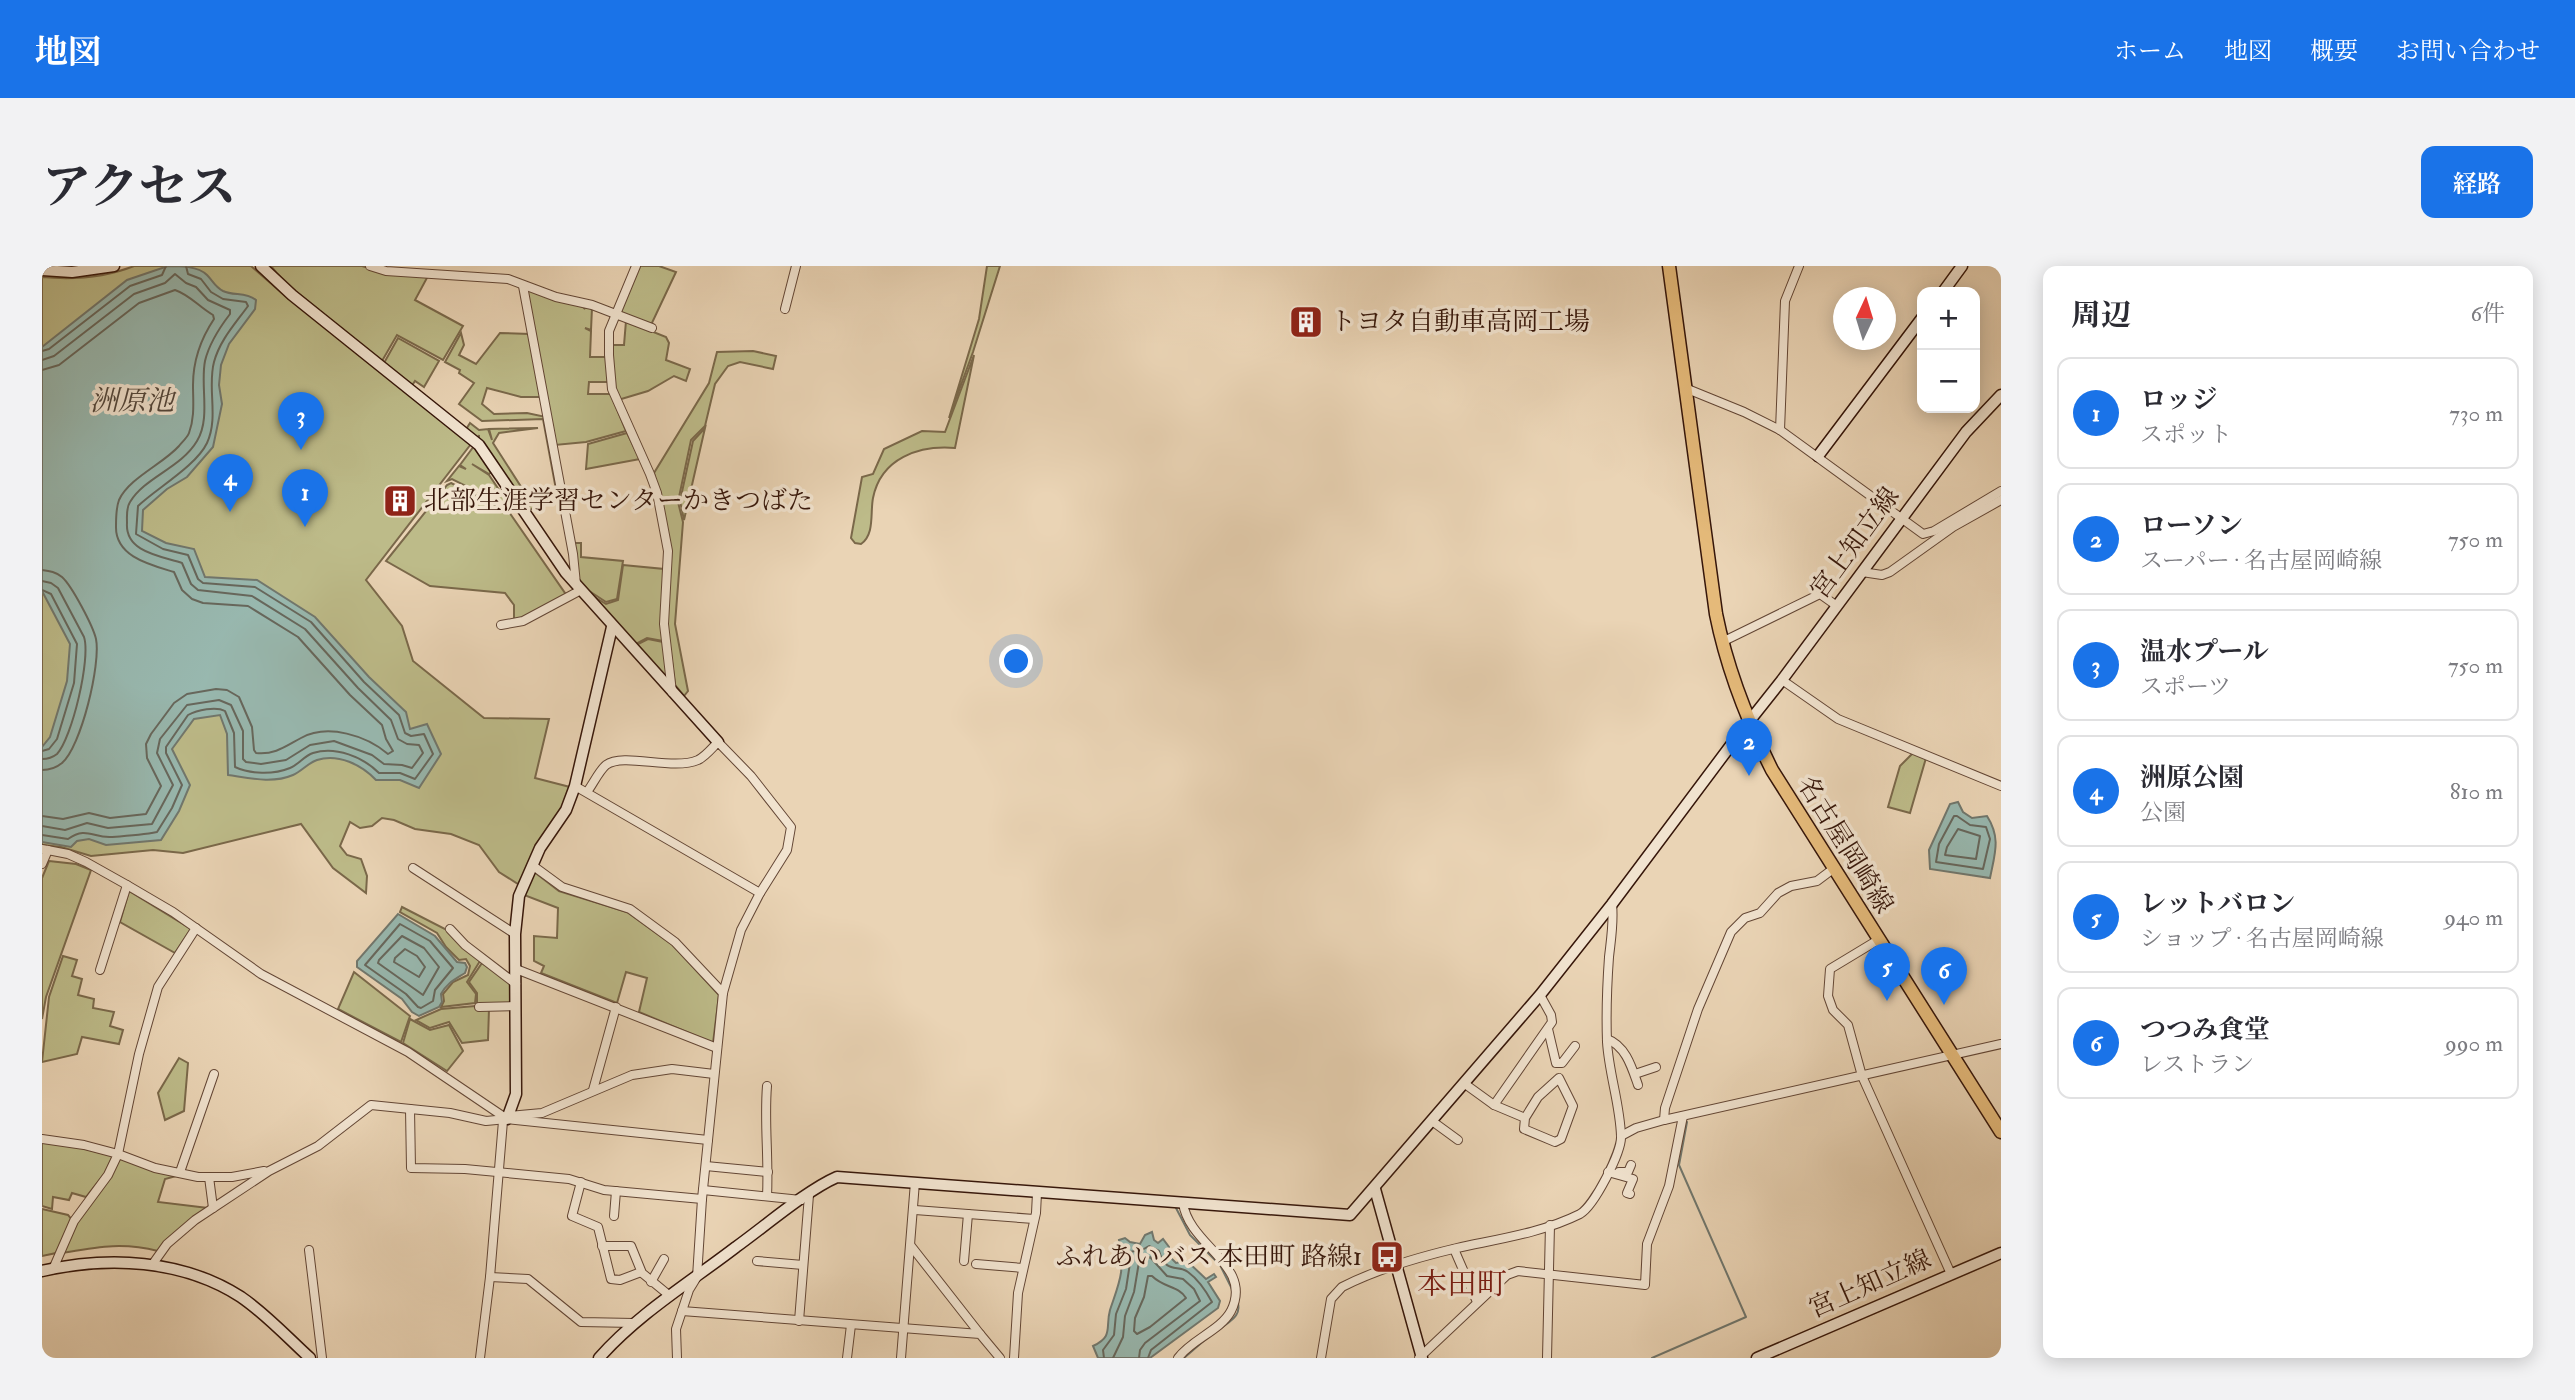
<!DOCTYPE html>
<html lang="ja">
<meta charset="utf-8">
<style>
:root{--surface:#fff;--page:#f2f2f3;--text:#2b2b33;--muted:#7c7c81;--line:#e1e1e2;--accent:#1a73e8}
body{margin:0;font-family:"IM FELL Double Pica","Noto Serif JP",serif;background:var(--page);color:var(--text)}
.controls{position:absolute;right:21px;top:21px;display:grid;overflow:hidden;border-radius:14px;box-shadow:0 4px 18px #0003}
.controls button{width:63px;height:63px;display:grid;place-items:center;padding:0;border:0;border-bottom:2px solid var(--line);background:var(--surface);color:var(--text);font:35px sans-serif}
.compass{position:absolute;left:1791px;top:21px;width:63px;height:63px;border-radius:50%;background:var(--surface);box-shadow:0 4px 18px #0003;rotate:4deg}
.you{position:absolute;left:975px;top:396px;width:24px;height:24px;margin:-18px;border:5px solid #fff;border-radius:50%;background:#1a73e8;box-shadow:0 0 0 10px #1a73e833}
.badge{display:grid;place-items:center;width:46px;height:46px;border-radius:50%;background:var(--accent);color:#fff;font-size:23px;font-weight:700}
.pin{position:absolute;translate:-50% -58px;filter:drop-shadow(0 2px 4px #0008)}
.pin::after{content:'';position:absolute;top:37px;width:24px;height:21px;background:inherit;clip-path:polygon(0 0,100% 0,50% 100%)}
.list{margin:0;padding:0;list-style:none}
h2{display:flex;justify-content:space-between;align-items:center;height:91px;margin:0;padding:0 28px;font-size:30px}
h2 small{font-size:23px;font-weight:400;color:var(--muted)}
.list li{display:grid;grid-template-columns:46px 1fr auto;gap:21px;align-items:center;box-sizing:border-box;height:112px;margin:0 14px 14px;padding:0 14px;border:2px solid var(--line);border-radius:14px}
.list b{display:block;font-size:26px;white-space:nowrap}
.list p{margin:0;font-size:23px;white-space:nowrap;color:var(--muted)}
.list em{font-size:23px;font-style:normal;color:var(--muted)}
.map{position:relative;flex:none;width:1959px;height:1092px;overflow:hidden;border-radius:14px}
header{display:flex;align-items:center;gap:42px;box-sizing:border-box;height:98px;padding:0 35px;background:var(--accent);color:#fff}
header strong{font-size:33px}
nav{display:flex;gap:38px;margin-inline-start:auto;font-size:24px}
.intro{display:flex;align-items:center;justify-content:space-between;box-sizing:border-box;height:168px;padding:0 42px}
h1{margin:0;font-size:49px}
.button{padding:18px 32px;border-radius:14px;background:var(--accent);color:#fff;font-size:24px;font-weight:700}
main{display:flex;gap:42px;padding:0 42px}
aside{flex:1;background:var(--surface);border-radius:14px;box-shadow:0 4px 18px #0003}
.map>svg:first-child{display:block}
.green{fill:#bdbb89;stroke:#7a684a;stroke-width:2}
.water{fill:#98b8af;stroke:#71776d;stroke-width:2}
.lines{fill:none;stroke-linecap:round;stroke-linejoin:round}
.shore{stroke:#67675c;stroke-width:2}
.stream{stroke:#71776d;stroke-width:2}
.street-casing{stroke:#634635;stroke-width:10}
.secondary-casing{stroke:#36160a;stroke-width:13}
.primary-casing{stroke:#36160a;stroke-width:15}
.street{stroke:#f1e3cf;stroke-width:8}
.secondary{stroke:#f1e3cf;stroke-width:10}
.primary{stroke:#e5ba7a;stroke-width:12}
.labels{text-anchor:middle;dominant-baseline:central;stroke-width:7;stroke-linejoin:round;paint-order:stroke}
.poi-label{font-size:26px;fill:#36160a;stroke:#f1e3cf;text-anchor:start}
.street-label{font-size:26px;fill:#36160a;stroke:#f1e3cf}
.water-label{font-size:28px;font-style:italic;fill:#53473c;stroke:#f1e3cf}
.quarter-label{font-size:30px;fill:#7a1f14;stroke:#f1e3cf}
</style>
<header>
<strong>地図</strong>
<nav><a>ホーム</a><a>地図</a><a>概要</a><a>お問い合わせ</a></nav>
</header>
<div class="intro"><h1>アクセス</h1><a class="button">経路</a></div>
<main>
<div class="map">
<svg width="1959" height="1092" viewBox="0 0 1959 1092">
<rect width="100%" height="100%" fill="#ead4b5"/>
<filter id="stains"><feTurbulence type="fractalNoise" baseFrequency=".00286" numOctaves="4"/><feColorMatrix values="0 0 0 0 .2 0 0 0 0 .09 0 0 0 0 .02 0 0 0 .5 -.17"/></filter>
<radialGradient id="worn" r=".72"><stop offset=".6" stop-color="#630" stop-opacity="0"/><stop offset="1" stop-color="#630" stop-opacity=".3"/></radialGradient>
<g class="green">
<path d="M92,0H209L241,28L429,178L324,314L360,360L371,395L442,452L507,453L493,512L528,521L522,540L476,618L457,606L437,579L409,568L373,563L352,554L340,552L330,560L318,562L308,556L298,580L305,589L319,593L325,610L324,627L291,602L259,558L141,587L111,584L49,590L19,581L0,579V11C32,14 62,12 92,0Z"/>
<polygon points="229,0 320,0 345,7 386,10 373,34 421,60 401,94 355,69 340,95 242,16"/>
<polygon points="597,0 617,0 634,6 609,59 576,47"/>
<polygon points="945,0 958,0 931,86 907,152 937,53"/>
<polygon points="484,23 543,40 542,43 545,40 550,42 549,64 543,62 549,65 548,91 564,91 566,116 547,116 546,128 569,128 584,165 544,176 513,179"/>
<polygon points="584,55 624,71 627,77 624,94 648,103 644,115 632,110 606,125 576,134 572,123 570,79 582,79"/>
<polygon points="419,67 422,79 417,89 434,98 458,67 488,68 499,131 479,131 445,122 440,138 452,148 485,147 504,151 519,234 486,244 484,241 515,229 501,153 440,155 417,138 432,117 417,107 418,104 403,96"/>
<polygon points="356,72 397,95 382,121 373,115 369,121 342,97"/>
<polygon points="711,85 734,90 731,103 698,96 686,100 673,118 663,160 649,174 636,236 641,256 633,358 646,425 642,430 633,419 625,358 629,285 612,207 667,117 675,86"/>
<path d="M932,89L913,182C877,179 839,192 831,232C828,247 833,268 819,278L813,277L809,272L820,211L831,208L842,183L880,165L903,166Z"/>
<polygon points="428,157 437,164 446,163 450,174 447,163 496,162 457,167 451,177 485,230 509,224 509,227 480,237 482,234 479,236 437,176 437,169 436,175 423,165"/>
<polygon points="663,162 642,254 638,235 651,175"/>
<polygon points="585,167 598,193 544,203 546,178"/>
<polygon points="432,180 452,204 447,208 430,198 447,209 470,243 410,213 405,215 417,200 424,203 418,199"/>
<polygon points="409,217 467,246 525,330 481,353 472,354 472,339 463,327 388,320 344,295 405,219"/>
<polygon points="531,277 539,277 539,291 581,295 575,333 564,336 535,317"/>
<polygon points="581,299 622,303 619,359 621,375 605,372 592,379 546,327 564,338 576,334"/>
<polygon points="606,373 621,376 626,411 622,413 592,380"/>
<polygon points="1871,487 1884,492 1868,547 1846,541 1858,500"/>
<polygon points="7,595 34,598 49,604 4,731 0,753 0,612"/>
<polygon points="491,605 517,625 585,646 631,679 677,729 671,777 597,746 605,712 584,706 575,737 499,707 502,700 492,695 492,670 515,672 516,642 482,629"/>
<polygon points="87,625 149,663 133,687 78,656"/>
<polygon points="360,641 405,664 438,695 425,716 434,728 433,737 399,741 402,735 401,728 411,716 426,709 428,700 424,693 417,694 404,681 395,667 358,646"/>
<polygon points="21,690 35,694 30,710 40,713 36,729 52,733 51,742 72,746 68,760 81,764 77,778 40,771 35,788 0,796 7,731"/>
<polygon points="440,697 472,719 472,738 435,738 435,727 427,716"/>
<polygon points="312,706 368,750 359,776 296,743"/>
<polygon points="433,740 434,743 447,743 446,774 420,777 407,756 388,762 374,754 399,743"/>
<polygon points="368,753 388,764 407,759 421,785 405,805 361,777"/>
<polygon points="137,792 146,797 142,845 123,854 116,827"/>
<polygon points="0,876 40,882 71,890 63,907 44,931 30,927 27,934 11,931 10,943 0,940"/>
<path d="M77,892L138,909L123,913L116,936L166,942L116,985C80,976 56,981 20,987L35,956Z"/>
<polygon points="0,943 26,949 30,954 14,987 0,990"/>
</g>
<g class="water">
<path d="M126,0C138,0 156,0 165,9C171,15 173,21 181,25C192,30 204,26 214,34L213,43L187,78L179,99L177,119L180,138L171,181L145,211L125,223L101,244L100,265L124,277L152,283L163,311L215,314L273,351L327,411L364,446L368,463L385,458L399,488L377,522L358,514H334C320,499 296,487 275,494C266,497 260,505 251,509C230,518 207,512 186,509L185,468L178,449L152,453L130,483L148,519L137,545L119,574L64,579L47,573L35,575L29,581L0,576V481L8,471L25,415L28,378L0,325V81L85,14Z"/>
<path d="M1916,536L1921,546L1930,552L1945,550C1959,572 1953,587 1948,612L1888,603L1887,584L1908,538Z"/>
<path d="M356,648L393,670L415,696L423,697L425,701L423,707C412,714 405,717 399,728L400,736L397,741L377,750L370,746L360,733L315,701V695Z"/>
<path d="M1110,966L1112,974L1116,977L1121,973L1127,981L1125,988L1134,997L1145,995L1164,1013L1172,1008L1174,1011L1166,1016L1178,1035L1176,1042L1108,1092H1056L1051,1080C1072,1070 1063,1062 1068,1044C1078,1014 1083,1006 1077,974L1083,972L1088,976L1098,978L1103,969Z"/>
</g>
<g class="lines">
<g class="shore">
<polyline points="0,85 7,83 88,20 120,9 124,0"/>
<path d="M0,94L12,90L92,28L123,17L133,8L144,17L154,21L166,34L188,44V48C178,61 167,78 163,95C158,120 169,152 155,175C139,202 103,211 88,236C84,242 85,250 85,257C83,286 118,290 140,297L149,318L156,324L210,330L263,363L316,422L349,454L356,473L365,478L377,479L381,487L370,502L360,499L342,498L330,489L292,475L268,479L244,494L219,498L204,496L201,493V465L189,439L177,434L145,439L118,473L115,487L131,519L110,558L66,562L45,557L23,564L0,560"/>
<path d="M0,104L17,99L97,37L133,24C148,29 157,41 171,49L172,53C158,74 151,95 151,119C151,135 153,151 147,167C145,172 140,176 137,180C121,198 87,212 77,234C74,242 74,252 74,260C73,291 109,299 132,306L140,324L150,333L161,337L206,340L256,371L308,429L340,459L344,473L351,485L346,488C325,470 286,457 259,472C244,480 233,489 214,487L212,484L210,461L197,431L185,424L174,423L145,428L132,437L109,468L104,478L105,492L119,520L104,548L68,552L47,547L21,553L0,550"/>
<path d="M0,304C8,305 14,306 20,311C30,320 51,360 54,373C59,398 39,481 20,497C14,502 8,504 0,504"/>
<path d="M0,315L9,317L16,322L42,371C49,392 30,472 15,488C10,492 6,493 0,493"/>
<polyline points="0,324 9,328 35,378 32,417 15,473 7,483 0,485"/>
<polygon points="1912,550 1915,550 1928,559 1944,561 1948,573 1941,603 1894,596 1897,578"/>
<polygon points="1916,563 1938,570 1934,593 1903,589 1905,581"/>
<path d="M0,569L26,573C44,560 51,572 69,571C84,570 100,569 115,566L130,542L140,519L124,487V481L146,449C155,444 174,440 183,445L192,467L193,501C208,508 231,509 248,502C256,499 262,490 271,487C294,480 321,491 337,507H358L373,513L391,488L382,468L369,470L363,467L357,449L322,416L269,356L213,321L161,317L156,313L146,289L121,283L94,268L96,240C115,222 154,200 165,177C177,151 165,122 172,96C178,74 193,58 206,40L204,36L181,33L169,26L159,13L146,8L144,0"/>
<polygon points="358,658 388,675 411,702 393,724 391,735 379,742 376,741 364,728 323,699"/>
<polygon points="360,670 382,682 397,701 381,729 336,697 337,694"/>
<polygon points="363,683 375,690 383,701 377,711 352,696 353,692"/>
<path d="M1106,1010H1110C1122,1022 1137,1020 1144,1032L1108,1061L1095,1068L1092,1065L1093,1052L1102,1031Z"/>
<path d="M1062,1092L1061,1084L1072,1069L1074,1048L1084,1023L1088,997L1087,986L1100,984L1107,980L1117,985C1124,1009 1136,998 1146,1006C1157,1014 1164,1025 1170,1036L1109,1084L1106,1092"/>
<polyline points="1071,1092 1081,1071 1083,1050 1092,1026 1097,996 1108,991 1125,1010 1141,1013 1152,1023 1158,1035 1103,1077 1098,1084 1097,1092"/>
</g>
<g class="stream">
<polyline points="1134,942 1148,969 1178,999 1190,1023"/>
<path d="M1178,1063C1188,1055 1201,1049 1195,1035"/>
<polyline points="1142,1092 1165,1072"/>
<polyline points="1610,1092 1704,1051 1637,899 1645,856"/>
</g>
<defs>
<g id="street">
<polyline points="328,0 344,5 466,13 514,31 550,39 610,62"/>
<polyline points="594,0 567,65 567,89 570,123 608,208 615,227 626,285 622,358 630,426"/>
<polyline points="481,20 531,288 534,318"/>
<polyline points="743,43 754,0"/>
<polyline points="1643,122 1702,146 1738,164 1881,268 1892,265 1959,225"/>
<polyline points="1738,164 1743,35 1757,0"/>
<polyline points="1820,306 1840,309 1848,306 1911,261 1959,234"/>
<polyline points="459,359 481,355 539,324"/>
<polyline points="1680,376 1778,328 1795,340"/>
<polyline points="1740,414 1796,453 1959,520"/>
<polyline points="533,520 718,627"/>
<path d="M545,526C551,518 557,505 564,499C582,486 630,505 656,494C664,490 670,482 676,476L709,510L749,561L745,584L718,627L699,664L681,727L660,933L655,1011L647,1024L634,1063L635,1092"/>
<polyline points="0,583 26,588 44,596 85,619 131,646 219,708 366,786 465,853 666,874"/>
<polyline points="0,598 6,584"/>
<polyline points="490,599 520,621 588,643 633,676 681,727"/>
<polyline points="371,602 473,668"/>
<polyline points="408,663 423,679 474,718"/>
<polyline points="1836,674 1788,703 1786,730 1791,744 1806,759 1820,810 1909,1008"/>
<polyline points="474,703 675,782"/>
<polyline points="58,704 85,619"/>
<polyline points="437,741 474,740"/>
<polyline points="1506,763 1514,797 1520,797 1533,780"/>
<path d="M1565,773C1584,780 1590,802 1596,819"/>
<polyline points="1593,808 1614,801"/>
<polyline points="1423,818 1452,839 1483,852 1482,863 1513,876 1519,873 1531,840 1517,812 1496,831 1483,852"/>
<polyline points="551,824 574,741"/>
<polyline points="1452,839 1510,756 1509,749 1498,729"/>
<polyline points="368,843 369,902 423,903 527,913 562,924 660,933"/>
<polyline points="467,850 500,847 590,809 630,803 672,808"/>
<polyline points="1622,854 1623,842 1656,743 1689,666 1703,652 1718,647 1736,627 1749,620 1775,615 1791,603"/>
<polyline points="1390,855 1416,874"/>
<polyline points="1579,870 1594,862 1622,854 1959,778"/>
<polyline points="0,873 42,879 76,888 113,902 156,911 190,911 222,905"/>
<polyline points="664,900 726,906"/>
<polyline points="138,906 172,808"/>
<polyline points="1566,906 1591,913 1585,927 1588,928"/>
<polyline points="1577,906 1586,906 1589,899"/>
<polyline points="167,911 171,942"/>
<polyline points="539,916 530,950 556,961 569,1013 578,1014 599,1006"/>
<polyline points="661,924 759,934"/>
<path d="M725,930C727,893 722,856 725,820"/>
<polyline points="873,944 992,953"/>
<polyline points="572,950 574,925"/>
<polyline points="560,980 589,980 600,1007 628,1030"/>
<polyline points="869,980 938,1068"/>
<polyline points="1412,983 1435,1036"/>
<polyline points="267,984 280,1092"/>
<polyline points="715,995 761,999"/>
<polyline points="922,995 926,948"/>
<polyline points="934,998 981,1002"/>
<polyline points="110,999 125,978 153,954 227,905 276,880 329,839 408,847 444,855 465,853"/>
<polyline points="11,1003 32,955 66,909 76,888 97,788 116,721 154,662"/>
<polyline points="448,1011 486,1013 539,1056 592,1057"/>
<polyline points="609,1016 622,993"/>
<polyline points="640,1045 938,1068 958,1092"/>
<polyline points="757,1055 767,929"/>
<polyline points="438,1092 448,1011 461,855"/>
<polyline points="805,1092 809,1059"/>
<polyline points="859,1092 873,916"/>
<polyline points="972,1092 976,1027 994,947 995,927"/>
<path d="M1136,1092C1150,1073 1178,1065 1189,1045C1212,999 1147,980 1141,937"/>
<path d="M1279,1092L1289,1033L1300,1021C1335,1003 1377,991 1415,982C1456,973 1500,967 1538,948C1552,940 1580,886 1579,870C1578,838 1567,808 1565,776C1564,748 1565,719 1567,691C1569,673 1572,656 1570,638"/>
<polyline points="1377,1092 1465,1009 1476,1005 1603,1019 1605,978 1627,920 1641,850"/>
<polyline points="1505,1092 1508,959"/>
</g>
<g id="secondary">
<polyline points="219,0 250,29 437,179 524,307 676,476"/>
<polyline points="0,4 30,6 72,0"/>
<polyline points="1901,26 1920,0"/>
<polyline points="1776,190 1880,52"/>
<polyline points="465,853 474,828 473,668 477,630 498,582 524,544 533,520 570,361"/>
<polyline points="1333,923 1380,1092"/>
<path d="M0,1005C66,990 140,993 199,1031C224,1048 246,1072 268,1092"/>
<path d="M557,1092C596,1048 647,1017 694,981C722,961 765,924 795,911L1308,949L1498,729L1570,638L1698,467L1740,414L1924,166L1959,129"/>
<polyline points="1715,1092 1959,987"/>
</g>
<path id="primary" d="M1627,0L1674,348C1685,403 1705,454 1730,504L1959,866"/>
</defs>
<use href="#street" class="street-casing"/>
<use href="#secondary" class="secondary-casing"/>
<use href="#primary" class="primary-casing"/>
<use href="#street" class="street"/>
<use href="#secondary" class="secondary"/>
<use href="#primary" class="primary"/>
</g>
<defs>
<symbol id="building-square" viewBox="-11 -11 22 22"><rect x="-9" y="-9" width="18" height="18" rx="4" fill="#8f2418" stroke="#f1e3cf"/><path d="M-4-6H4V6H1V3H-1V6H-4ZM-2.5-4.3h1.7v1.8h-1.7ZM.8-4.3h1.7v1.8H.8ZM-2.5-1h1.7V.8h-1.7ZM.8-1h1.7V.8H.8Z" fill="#fff"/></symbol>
<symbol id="bus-square" viewBox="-11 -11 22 22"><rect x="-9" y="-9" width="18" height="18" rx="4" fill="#8f2418" stroke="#f1e3cf"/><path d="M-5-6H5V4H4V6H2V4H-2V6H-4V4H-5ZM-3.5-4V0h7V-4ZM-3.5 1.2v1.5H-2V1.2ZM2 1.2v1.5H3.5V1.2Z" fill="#fff"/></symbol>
</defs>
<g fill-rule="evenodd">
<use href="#building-square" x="1245" y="37" width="38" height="38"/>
<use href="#building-square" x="339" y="216" width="38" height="38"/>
<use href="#bus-square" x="1326" y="972" width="38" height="38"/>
</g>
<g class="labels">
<g class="poi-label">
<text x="1288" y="56">トヨタ自動車高岡工場</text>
<text x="382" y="235">北部生涯学習センターかきつばた</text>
<text x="1320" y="991" text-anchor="end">ふれあいバス 本田町 路線1</text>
</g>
<g class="street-label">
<text transform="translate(1813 277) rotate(-54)">宮上知立線</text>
<text transform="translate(1803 579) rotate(58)">名古屋岡崎線</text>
<text transform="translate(1828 1018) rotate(-24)">宮上知立線</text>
</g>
<g class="water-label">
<text x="90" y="135">洲原池</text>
</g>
<g class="quarter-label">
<text x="1420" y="1018">本田町</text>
</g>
</g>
<rect width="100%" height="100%" filter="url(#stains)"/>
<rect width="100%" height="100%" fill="url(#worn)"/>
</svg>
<div class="controls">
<button>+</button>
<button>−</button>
</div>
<svg class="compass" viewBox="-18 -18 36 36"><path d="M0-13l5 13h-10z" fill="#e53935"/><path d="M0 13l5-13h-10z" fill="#7c7c81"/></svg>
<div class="you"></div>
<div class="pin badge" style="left:263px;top:261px">1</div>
<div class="pin badge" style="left:1707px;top:510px">2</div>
<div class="pin badge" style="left:259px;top:184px">3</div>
<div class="pin badge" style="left:188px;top:246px">4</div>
<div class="pin badge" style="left:1845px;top:735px">5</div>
<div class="pin badge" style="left:1902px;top:739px">6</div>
</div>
<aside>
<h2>周辺<small>6件</small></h2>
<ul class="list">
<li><span class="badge">1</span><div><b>ロッジ</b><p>スポット</p></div><em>730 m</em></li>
<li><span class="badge">2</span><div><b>ローソン</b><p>スーパー · 名古屋岡崎線</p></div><em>750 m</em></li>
<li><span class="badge">3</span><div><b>温水プール</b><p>スポーツ</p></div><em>750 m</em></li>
<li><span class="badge">4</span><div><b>洲原公園</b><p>公園</p></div><em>810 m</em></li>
<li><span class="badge">5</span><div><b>レットバロン</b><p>ショップ · 名古屋岡崎線</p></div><em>940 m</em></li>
<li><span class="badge">6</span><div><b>つつみ食堂</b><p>レストラン</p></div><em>990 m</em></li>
</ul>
</aside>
</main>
